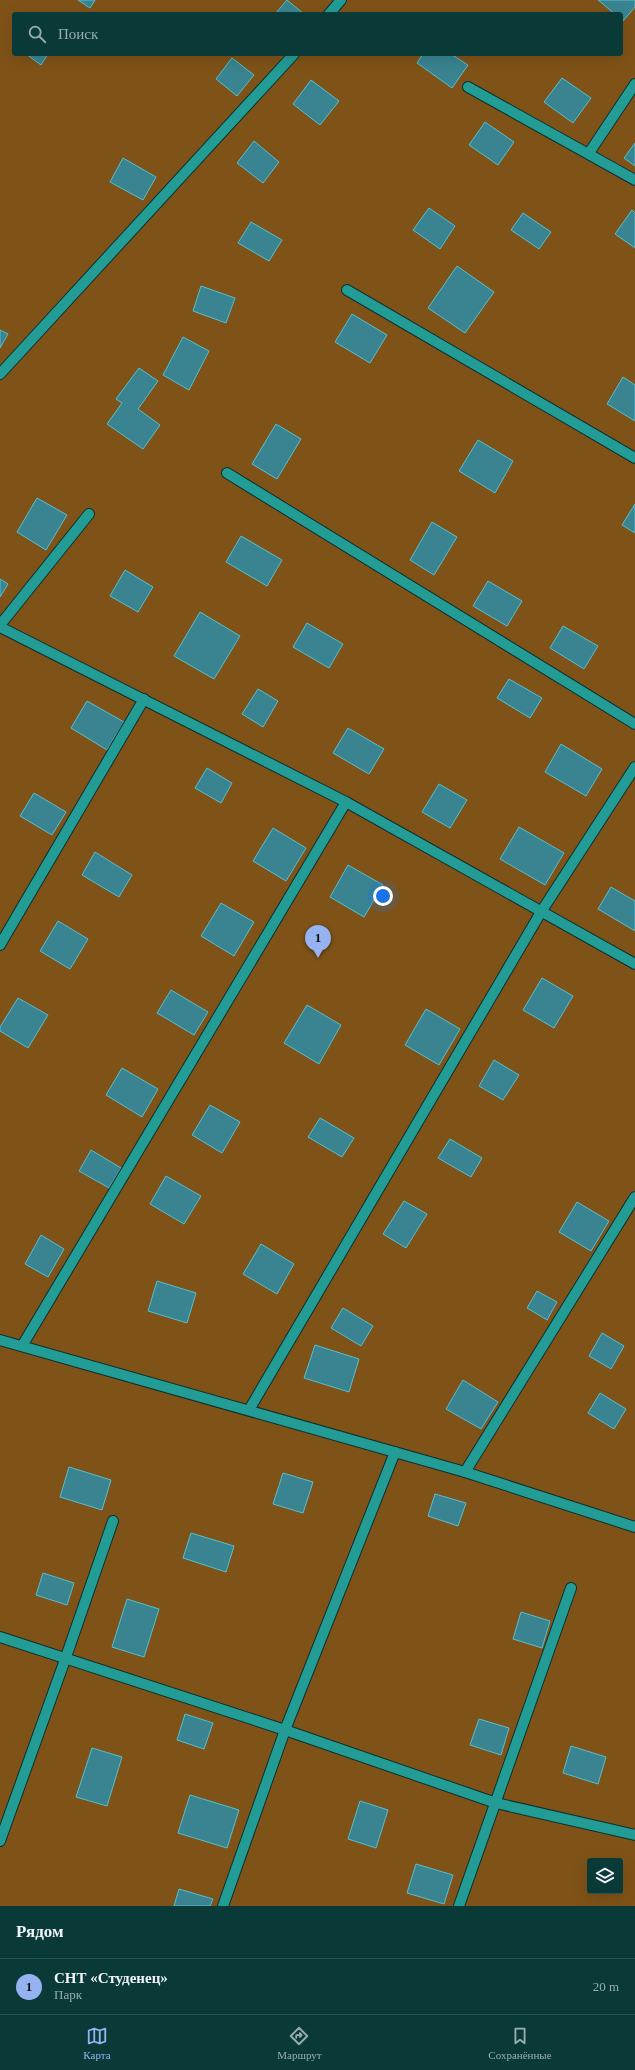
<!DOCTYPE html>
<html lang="ru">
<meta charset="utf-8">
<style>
:root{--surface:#0a3a38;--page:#184543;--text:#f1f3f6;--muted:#99adae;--line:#2a5453;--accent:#95b2f1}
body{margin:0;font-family:"Times New Roman",serif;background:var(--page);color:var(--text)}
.controls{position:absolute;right:12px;bottom:12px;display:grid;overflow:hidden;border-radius:4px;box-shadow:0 4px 16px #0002}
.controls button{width:36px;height:36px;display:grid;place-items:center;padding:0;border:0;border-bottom:1px solid var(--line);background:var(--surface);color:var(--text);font:20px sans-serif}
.you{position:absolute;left:383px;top:896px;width:14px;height:14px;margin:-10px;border:3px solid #fff;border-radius:50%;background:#1a73e8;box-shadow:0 0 0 6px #1a73e833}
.badge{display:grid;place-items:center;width:26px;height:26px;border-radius:50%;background:var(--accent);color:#111;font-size:13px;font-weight:700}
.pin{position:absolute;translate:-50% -33px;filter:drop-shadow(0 1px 2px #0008)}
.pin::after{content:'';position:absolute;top:21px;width:14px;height:12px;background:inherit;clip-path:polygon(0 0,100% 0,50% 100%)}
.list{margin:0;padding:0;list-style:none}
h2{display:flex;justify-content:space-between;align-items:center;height:52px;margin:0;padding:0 16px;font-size:17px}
h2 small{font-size:13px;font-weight:400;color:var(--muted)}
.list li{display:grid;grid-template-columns:26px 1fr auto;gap:12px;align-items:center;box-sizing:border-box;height:56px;padding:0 16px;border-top:1px solid var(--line)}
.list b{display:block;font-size:15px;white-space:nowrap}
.list p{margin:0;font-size:13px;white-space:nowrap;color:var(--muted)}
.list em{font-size:13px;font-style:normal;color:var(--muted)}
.icon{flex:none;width:22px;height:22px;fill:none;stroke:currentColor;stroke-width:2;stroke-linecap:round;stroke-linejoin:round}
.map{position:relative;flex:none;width:635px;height:1906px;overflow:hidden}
.search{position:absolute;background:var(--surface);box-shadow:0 4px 16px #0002;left:12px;right:12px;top:12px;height:44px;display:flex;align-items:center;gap:10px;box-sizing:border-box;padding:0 14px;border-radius:4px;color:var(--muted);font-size:15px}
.sheet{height:108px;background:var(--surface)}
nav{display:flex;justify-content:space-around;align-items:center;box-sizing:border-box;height:56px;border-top:1px solid var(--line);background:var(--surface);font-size:11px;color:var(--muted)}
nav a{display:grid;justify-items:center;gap:2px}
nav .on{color:var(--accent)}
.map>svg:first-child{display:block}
.green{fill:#7f5318;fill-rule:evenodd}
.building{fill:#398490;stroke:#54c0d2}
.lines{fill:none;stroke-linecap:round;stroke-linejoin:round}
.minor-casing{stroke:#0c302e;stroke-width:12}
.minor{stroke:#239c96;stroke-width:10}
</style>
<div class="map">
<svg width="635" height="1906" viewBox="0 0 635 1906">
<rect width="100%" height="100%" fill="#0e4d4a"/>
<path class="green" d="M0,0H635V1906H0ZM14,14H621V54H14ZM590,1861H620V1891H590Z"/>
<g class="building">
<polygon points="78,0 95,0 90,8"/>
<polygon points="287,0 304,14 275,14"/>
<polygon points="598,0 635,0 635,7 623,21 621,19 621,14 615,14"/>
<polygon points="26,54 48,54 41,65"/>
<polygon points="423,54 451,54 468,65 452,88 417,63"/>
<polygon points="232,58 254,75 237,96 216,79"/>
<polygon points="562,78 591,98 573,123 544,102"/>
<polygon points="311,80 339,101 320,125 293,104"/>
<polygon points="485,122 514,142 498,165 469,145"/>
<polygon points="254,141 279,162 263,183 237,163"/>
<polygon points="635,143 635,166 624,158"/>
<polygon points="123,158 156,177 143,200 110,182"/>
<polygon points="429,208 455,226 440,249 413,230"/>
<polygon points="632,210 635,213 635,248 615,234"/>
<polygon points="523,213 551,232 539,249 511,230"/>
<polygon points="251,222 282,240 269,261 238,243"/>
<polygon points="457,266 494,292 465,333 428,308"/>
<polygon points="201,286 235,298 226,323 193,311"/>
<polygon points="352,314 387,335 370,363 335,342"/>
<polygon points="0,330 8,334 0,348"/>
<polygon points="183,337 209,351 189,390 163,375"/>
<polygon points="139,368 158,381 138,409 160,425 143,449 107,424 122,403 116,399"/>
<polygon points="623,377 635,385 635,421 607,404"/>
<polygon points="276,424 301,439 277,479 252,464"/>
<polygon points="478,440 513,461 495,493 459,471"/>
<polygon points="37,498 67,515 46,550 17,532"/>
<polygon points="635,504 635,533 622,525"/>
<polygon points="432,522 457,537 434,575 410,560"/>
<polygon points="241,536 282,560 267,586 226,562"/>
<polygon points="125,570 153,587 138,612 110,596"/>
<polygon points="0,579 8,584 0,597"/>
<polygon points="488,581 522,601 507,626 473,606"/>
<polygon points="200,612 240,636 214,679 174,656"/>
<polygon points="307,623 343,644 329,668 293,647"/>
<polygon points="563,626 598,646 584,669 550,648"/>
<polygon points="509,679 542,698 530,718 497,698"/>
<polygon points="258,689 278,701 263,727 242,714"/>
<polygon points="87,701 124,722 107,750 71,728"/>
<polygon points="348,728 384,749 369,774 333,753"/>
<polygon points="561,744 602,769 586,796 545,772"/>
<polygon points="207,768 232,783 221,803 195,788"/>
<polygon points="439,784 467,800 450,828 422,812"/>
<polygon points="34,793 66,812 52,835 20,816"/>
<polygon points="519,827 564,853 545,885 500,859"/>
<polygon points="273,828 306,848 286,881 253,861"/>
<polygon points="95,852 132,875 119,897 82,875"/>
<polygon points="348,865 383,885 364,917 330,897"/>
<polygon points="611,887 635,901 635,931 598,909"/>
<polygon points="221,903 254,922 234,956 201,936"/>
<polygon points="58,921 88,939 70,969 40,951"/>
<polygon points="542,978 573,996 554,1028 523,1010"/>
<polygon points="171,990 208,1012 194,1035 157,1013"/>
<polygon points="18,998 48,1015 28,1048 0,1031 0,1027"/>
<polygon points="307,1005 341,1025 319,1064 284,1043"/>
<polygon points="426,1009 460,1029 439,1065 405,1045"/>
<polygon points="494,1060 519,1075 503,1100 479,1086"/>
<polygon points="122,1068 158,1089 142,1117 106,1095"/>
<polygon points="210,1105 240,1122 222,1153 192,1135"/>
<polygon points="320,1118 354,1138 342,1157 308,1137"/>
<polygon points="450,1139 482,1158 471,1177 438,1158"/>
<polygon points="91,1150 121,1168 109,1188 79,1171"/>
<polygon points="166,1176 201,1196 184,1224 150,1204"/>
<polygon points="404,1201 427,1214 406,1248 383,1234"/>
<polygon points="577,1202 609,1221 591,1251 559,1232"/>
<polygon points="41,1235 64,1249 48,1277 25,1264"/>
<polygon points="261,1244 294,1264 277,1294 243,1274"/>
<polygon points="157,1281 196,1293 187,1323 148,1311"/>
<polygon points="537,1291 557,1302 547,1320 527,1308"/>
<polygon points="343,1308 373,1326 361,1346 331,1328"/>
<polygon points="602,1333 624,1346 611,1369 589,1356"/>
<polygon points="315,1345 359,1359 349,1392 304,1378"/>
<polygon points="463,1380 498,1402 481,1429 446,1409"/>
<polygon points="600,1393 626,1409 614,1429 588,1413"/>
<polygon points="69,1467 111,1480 102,1510 60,1497"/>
<polygon points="283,1473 313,1482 303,1513 273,1504"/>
<polygon points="435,1494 466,1503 458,1526 428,1516"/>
<polygon points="191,1533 234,1546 226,1572 183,1558"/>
<polygon points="43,1573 74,1583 67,1605 36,1595"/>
<polygon points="127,1599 159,1609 144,1657 112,1647"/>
<polygon points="521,1612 550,1621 542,1648 513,1639"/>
<polygon points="185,1714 213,1723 204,1749 177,1740"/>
<polygon points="479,1719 509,1728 501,1755 470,1745"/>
<polygon points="571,1746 606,1757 598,1784 563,1773"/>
<polygon points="92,1748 122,1757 107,1806 76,1797"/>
<polygon points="190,1795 239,1810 227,1848 178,1833"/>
<polygon points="360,1801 388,1810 376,1848 348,1839"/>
<polygon points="416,1864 453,1875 444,1904 407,1893"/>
<polygon points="179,1889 213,1899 210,1906 174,1906"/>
</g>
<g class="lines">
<defs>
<g id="minor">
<polyline points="329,14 341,0"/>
<polyline points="468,87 635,180"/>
<polyline points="589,153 635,84"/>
<polyline points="347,290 635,458"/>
<polyline points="0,374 294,54"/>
<polyline points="227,473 635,724"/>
<polyline points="0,625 89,514"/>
<polyline points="0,627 346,802 635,964"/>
<polyline points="0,945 144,699"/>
<polyline points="0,1340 465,1472 635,1527"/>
<polyline points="22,1346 346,802"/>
<polyline points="249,1410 541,912 635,767"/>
<polyline points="465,1472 635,1197"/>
<polyline points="0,1637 285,1730 496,1803 635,1835"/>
<polyline points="0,1841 66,1657 113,1521"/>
<polyline points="223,1906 285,1730 395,1452"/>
<polyline points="459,1906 571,1588"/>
</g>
</defs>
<use href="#minor" class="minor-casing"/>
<use href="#minor" class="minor"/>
</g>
</svg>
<div class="controls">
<button><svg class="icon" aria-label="layers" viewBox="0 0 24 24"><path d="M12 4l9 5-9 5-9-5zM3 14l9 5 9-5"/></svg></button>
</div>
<div class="you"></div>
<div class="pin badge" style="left:318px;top:958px">1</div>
<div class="search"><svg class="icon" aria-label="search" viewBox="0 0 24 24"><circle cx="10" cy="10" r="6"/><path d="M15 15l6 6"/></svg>Поиск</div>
</div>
<section class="sheet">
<h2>Рядом<small></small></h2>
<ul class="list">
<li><span class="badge">1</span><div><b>СНТ «Студенец»</b><p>Парк</p></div><em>20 m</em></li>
</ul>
</section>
<nav>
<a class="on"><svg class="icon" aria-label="map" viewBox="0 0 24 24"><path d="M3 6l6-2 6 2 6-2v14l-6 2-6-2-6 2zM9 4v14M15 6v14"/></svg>Карта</a>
<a><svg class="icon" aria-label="directions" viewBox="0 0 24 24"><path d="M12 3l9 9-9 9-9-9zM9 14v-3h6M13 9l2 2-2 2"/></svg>Маршрут</a>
<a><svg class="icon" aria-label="saved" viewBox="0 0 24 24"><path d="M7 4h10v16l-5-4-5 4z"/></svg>Сохранённые</a>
</nav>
